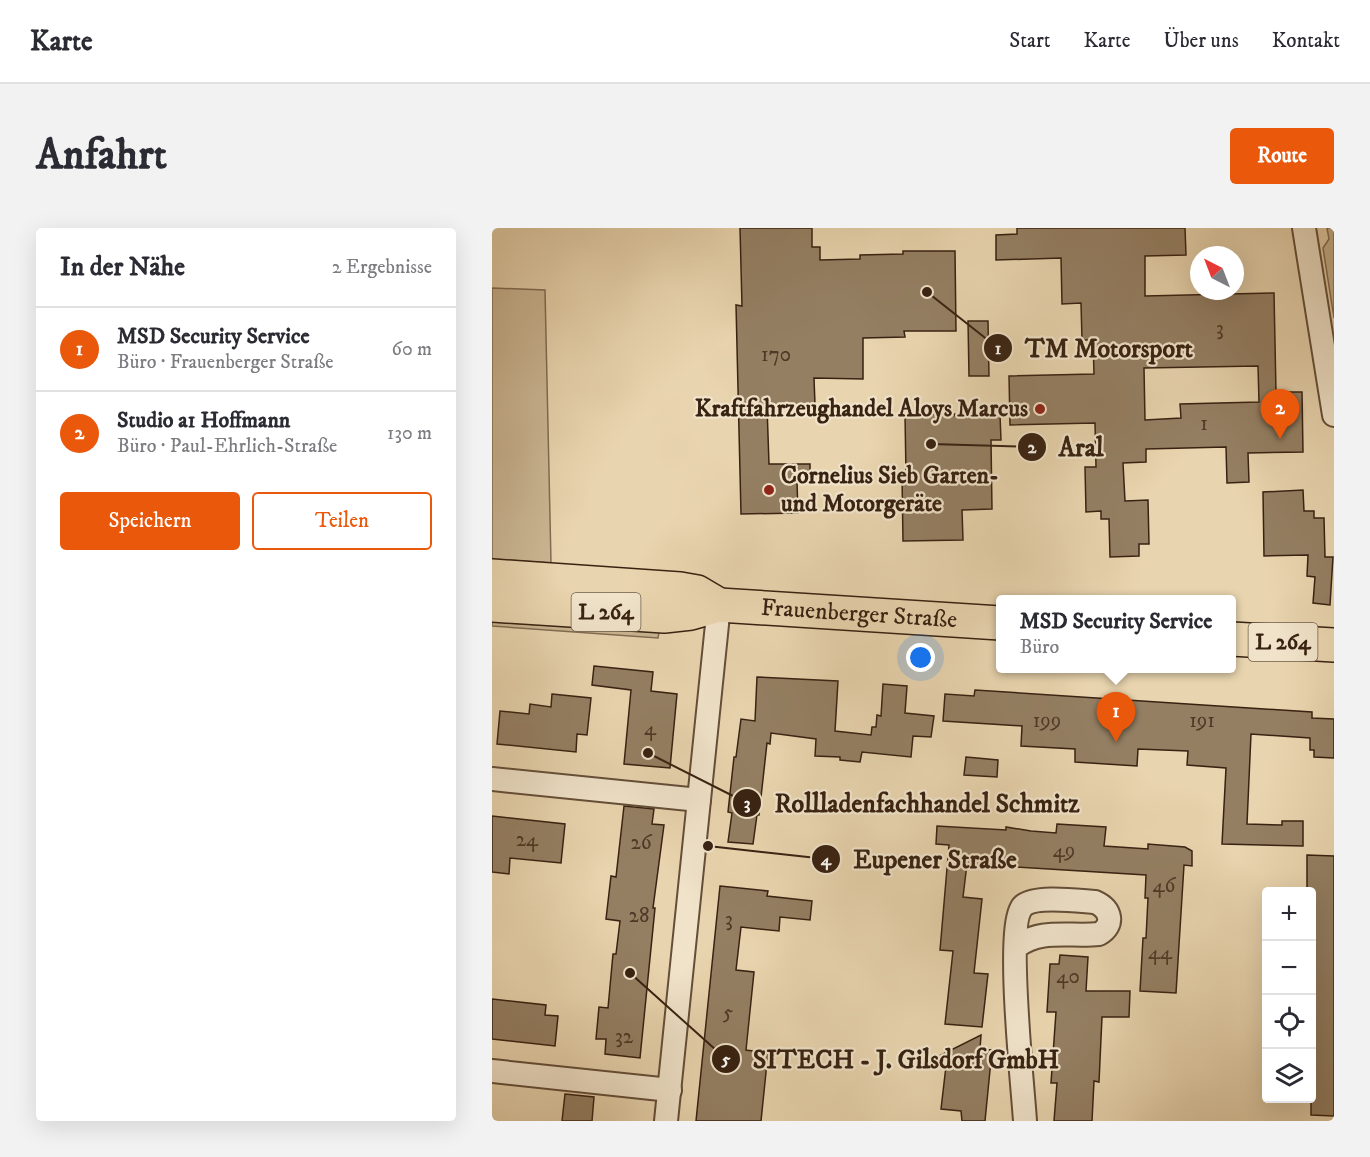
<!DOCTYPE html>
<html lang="de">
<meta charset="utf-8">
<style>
:root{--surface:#fff;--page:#f2f2f3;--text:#2b2b33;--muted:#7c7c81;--line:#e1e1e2;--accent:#ea580c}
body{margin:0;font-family:"IM FELL DW Pica",serif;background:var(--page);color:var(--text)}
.controls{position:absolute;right:18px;bottom:18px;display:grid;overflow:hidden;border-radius:6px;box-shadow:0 6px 24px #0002}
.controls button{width:54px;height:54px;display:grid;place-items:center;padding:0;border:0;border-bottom:2px solid var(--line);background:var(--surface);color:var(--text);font:30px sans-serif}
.compass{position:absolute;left:698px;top:18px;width:54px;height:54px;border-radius:50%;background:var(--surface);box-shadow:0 6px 24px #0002;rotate:318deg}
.you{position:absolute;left:429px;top:430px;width:21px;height:21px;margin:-15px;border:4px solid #fff;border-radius:50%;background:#1a73e8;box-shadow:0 0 0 9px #1a73e833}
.badge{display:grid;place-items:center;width:39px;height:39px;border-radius:50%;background:var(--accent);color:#fff;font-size:20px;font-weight:700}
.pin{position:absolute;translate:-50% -50px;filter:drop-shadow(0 2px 3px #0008)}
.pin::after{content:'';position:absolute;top:32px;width:21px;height:18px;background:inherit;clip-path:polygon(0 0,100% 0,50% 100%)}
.popup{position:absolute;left:504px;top:367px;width:240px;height:78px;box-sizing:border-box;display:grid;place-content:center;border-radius:6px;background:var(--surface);filter:drop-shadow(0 2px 4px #0005);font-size:20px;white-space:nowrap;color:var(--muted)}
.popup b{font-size:22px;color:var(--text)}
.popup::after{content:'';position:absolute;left:50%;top:100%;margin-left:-12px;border:12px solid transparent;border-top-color:var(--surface)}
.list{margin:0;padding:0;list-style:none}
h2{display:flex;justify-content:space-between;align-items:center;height:78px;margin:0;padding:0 24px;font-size:26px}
h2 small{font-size:20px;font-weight:400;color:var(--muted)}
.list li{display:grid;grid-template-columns:39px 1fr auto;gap:18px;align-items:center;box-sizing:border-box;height:84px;padding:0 24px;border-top:2px solid var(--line)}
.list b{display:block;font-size:22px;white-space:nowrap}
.list p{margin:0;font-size:20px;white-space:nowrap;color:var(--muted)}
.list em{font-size:20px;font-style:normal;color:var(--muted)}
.actions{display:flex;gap:12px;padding:18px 24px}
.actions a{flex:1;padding:14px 0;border:2px solid var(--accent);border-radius:6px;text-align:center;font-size:21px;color:var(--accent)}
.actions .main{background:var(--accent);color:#fff}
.icon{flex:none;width:33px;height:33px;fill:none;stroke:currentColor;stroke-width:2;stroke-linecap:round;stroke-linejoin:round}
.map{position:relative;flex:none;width:842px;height:893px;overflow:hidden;border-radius:6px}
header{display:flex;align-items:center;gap:36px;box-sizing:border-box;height:84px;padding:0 30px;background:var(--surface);border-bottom:2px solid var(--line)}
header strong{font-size:28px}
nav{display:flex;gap:33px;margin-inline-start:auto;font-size:21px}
.intro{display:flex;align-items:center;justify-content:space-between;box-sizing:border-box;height:144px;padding:0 36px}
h1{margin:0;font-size:42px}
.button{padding:15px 27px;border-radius:6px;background:var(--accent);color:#fff;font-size:21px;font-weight:700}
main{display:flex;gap:36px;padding:0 36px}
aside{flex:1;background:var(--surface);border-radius:6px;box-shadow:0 6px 24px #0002}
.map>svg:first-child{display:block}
.green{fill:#cab693;stroke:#816c52;stroke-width:1.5}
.building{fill:#947f63;stroke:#382212;stroke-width:1.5;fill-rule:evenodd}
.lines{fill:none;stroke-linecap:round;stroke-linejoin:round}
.minor-casing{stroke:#644e39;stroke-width:26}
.primary-casing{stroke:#382212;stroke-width:36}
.minor{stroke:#f0e3ca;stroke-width:22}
.primary{stroke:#e8d4ae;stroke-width:33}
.poi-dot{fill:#8f2418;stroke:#f0e3ca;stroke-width:2}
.labels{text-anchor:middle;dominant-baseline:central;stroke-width:4.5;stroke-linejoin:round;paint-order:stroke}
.number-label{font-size:21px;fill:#4f3926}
.shield{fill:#f0e3ca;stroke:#6f5c49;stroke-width:1.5}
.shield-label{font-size:22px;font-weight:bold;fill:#382212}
.poi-label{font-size:24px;font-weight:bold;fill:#382212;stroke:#f0e3ca;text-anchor:end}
.street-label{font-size:24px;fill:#382212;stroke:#f0e3ca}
.leader{fill:none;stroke:#382212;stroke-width:2}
.callout-dot{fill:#382212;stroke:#f0e3ca;stroke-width:2}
.mark-label{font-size:18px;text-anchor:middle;font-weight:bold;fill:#fff}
.callout-label{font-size:26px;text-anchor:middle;font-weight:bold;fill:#382212;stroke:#f0e3ca;stroke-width:4.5;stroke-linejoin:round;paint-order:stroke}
</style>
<header>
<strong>Karte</strong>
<nav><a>Start</a><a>Karte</a><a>Über uns</a><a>Kontakt</a></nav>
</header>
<div class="intro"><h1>Anfahrt</h1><a class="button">Route</a></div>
<main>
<aside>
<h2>In der Nähe<small>2 Ergebnisse</small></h2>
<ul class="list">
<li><span class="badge">1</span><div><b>MSD Security Service</b><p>Büro · Frauenberger Straße</p></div><em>60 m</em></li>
<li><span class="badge">2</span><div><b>Studio a1 Hoffmann</b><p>Büro · Paul-Ehrlich-Straße</p></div><em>130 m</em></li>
</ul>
<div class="actions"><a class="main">Speichern</a><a>Teilen</a></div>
</aside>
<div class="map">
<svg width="842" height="893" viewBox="0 0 842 893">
<rect width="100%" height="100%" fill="#e8d4ae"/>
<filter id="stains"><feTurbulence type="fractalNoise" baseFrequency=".00333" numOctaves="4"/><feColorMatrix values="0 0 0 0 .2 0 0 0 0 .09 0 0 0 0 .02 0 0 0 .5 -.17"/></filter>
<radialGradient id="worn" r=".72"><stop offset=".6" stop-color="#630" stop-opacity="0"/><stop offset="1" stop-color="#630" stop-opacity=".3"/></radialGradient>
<g class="green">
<polygon points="835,0 842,0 842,90 831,20 837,11"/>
<polygon points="0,60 53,62 59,335 0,331"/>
<polygon points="0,394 167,404 166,410 0,398"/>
</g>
<g class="building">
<polygon points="248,0 320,0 320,19 328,19 328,32 368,31 368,27 411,26 411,23 463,23 464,103 412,103 413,109 371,110 371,151 322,150 323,177 275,178 277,236 318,236 318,254 305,254 306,285 249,286 244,77 250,78"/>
<path d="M525,0H693L694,27L653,28V68L782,65L784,164H810L811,224L756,225L757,254L735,255L734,219L654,221V234L631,235L633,273L656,272L657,316H647V328L618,329L617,291H609V283L594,284L593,239H604L603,195L518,197L517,148L602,146L601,112H590L589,75L570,76L569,30L504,32V7L525,6ZM766,138L767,174L688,176L689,190L653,192L652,140Z"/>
<polygon points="476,93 496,93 497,148 477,148"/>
<polygon points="463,186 463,188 508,187 509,212 499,212 500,281 470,282 471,312 411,313 410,247 414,247 413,187"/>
<polygon points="811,262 812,283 822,283 822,290 832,290 833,329 841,329 838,377 821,375 823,349 815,348 816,327 772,328 771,264"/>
<polygon points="102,438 161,444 159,463 185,466 178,540 132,536 139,462 100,457"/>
<polygon points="265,449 346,453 343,503 379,507 380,499 384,499 385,487 389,488 391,456 415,458 413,485 442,488 439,509 421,508 419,529 370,524 368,534 348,532 348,529 323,528 324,511 279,505 278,516 275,515 267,587 265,587 261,616 236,614 240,585 236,584 242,529 244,529 249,491 263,493"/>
<polygon points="483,462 820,484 820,490 842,491 842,530 822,529 822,522 818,522 818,510 759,506 755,596 790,597 790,593 811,593 811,618 730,616 734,540 695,537 696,523 646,521 645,538 583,534 583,521 529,518 530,498 451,493 453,466 482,468"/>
<polygon points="60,466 99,470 95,507 85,506 84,524 5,516 8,483 37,486 38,476 59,479"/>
<polygon points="474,529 506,532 505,549 472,547"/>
<polygon points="132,578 162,581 160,596 172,597 161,680 163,680 148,830 113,826 114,811 104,811 107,779 116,780 121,726 124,726 128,693 114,691 119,648 124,649"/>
<polygon points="0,588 73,596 69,635 18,630 17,646 0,644"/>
<polygon points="565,596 614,599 612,618 656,621 656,616 693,619 700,623 700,638 692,637 684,765 648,763 651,710 654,710 656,670 653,670 654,647 475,636 471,669 490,671 482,745 496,746 490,799 453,796 461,723 448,722 457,617 444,616 445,598 514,602 514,599 539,603 564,605"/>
<polygon points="815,627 842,628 842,888 819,887 819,663 815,663"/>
<polygon points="228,658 276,663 275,668 320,673 318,692 288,689 287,703 249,699 244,742 262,744 254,822 276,825 269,893 204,893"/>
<polygon points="568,727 596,729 594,763 638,763 637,789 610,789 607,854 602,853 600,893 562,893 565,855 559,855 564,784 555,784 558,736 567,736"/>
<polygon points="0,771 54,777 53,787 66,788 63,818 0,811"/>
<polygon points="489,807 488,821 500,822 493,893 470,893 469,883 449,881 454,838 431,836"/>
<polygon points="73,866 102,869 100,893 70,893"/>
</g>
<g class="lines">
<defs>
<g id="minor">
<polyline points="812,0 842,187"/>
<polyline points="0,551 207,572"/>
<path d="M524,719C549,700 577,709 607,706C623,697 619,681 603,674C587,673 543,667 531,678C513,696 531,860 533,893"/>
<polyline points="0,843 178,862"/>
<polyline points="174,893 227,377"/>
</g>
<g id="primary">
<polyline points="0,348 188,361 205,364 227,377"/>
<path id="s1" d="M0,377L172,388L199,385L227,377L508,395"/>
<polyline points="740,411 842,417"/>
</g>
</defs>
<use href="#minor" class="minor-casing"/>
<use href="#primary" class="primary-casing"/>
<use href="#minor" class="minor"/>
<use href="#primary" class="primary"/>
</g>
<g class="poi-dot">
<circle cx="548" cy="181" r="6"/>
<circle cx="277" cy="262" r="6"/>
</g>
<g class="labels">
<g class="number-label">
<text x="728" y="101">3</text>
<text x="284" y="127">170</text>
<text x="712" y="196">1</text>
<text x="555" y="493">199</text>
<text x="710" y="493">191</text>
<text x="158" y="501">4</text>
<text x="35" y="612">24</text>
<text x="149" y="615">26</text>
<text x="572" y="623">49</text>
<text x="672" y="658">46</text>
<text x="147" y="688">28</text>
<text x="237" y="692">3</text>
<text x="668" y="725">44</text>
<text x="576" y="749">40</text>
<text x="236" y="785">5</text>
<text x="132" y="809">32</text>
</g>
<g class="shield">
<rect x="79.5" y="365" width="69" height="38" rx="4.5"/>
<rect x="756.5" y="395" width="69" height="38" rx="4.5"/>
</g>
<g class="shield-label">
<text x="114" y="384">L 264</text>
<text x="791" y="414">L 264</text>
</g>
<g class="poi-label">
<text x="536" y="181">Kraftfahrzeughandel Aloys Marcus</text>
<text x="289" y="248" text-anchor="start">Cornelius Sieb Garten-<tspan x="289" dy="28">und Motorgeräte</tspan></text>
</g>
<g class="street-label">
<text stroke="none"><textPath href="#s1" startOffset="369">Frauenberger Straße</textPath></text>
</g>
</g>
<path class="leader" d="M435 64L506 120M439 216L540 219M156 525L255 575M216 618L334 631M138 745L234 831"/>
<g class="callout-dot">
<circle cx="435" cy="64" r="6"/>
<circle cx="439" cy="216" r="6"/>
<circle cx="156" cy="525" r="6"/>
<circle cx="216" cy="618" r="6"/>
<circle cx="138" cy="745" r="6"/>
<circle cx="506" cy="120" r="15"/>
<circle cx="540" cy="219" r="15"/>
<circle cx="255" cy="575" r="15"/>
<circle cx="334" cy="631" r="15"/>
<circle cx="234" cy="831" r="15"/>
</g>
<g class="mark-label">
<text x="506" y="126">1</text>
<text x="540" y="225">2</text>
<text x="255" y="581">3</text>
<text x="334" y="637">4</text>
<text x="234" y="837">5</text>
</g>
<g class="callout-label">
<text x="617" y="129">TM Motorsport</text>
<text x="589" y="228">Aral</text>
<text x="435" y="584">Rollladenfachhandel Schmitz</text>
<text x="443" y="640">Eupener Straße</text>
<text x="414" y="840">SITECH - J. Gilsdorf GmbH</text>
</g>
<rect width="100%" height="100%" filter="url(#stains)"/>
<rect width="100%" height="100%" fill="url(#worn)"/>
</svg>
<div class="controls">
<button>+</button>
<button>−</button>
<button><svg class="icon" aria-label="locate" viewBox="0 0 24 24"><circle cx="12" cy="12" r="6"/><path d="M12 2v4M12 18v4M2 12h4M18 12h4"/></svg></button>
<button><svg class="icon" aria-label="layers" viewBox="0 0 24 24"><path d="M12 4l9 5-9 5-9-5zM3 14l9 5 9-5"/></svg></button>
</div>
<svg class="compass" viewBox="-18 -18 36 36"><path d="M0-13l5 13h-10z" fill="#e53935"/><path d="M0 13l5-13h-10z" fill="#7c7c81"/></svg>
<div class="you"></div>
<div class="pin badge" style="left:624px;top:514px">1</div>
<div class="popup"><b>MSD Security Service</b>Büro</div>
<div class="pin badge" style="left:788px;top:211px">2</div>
</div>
</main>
